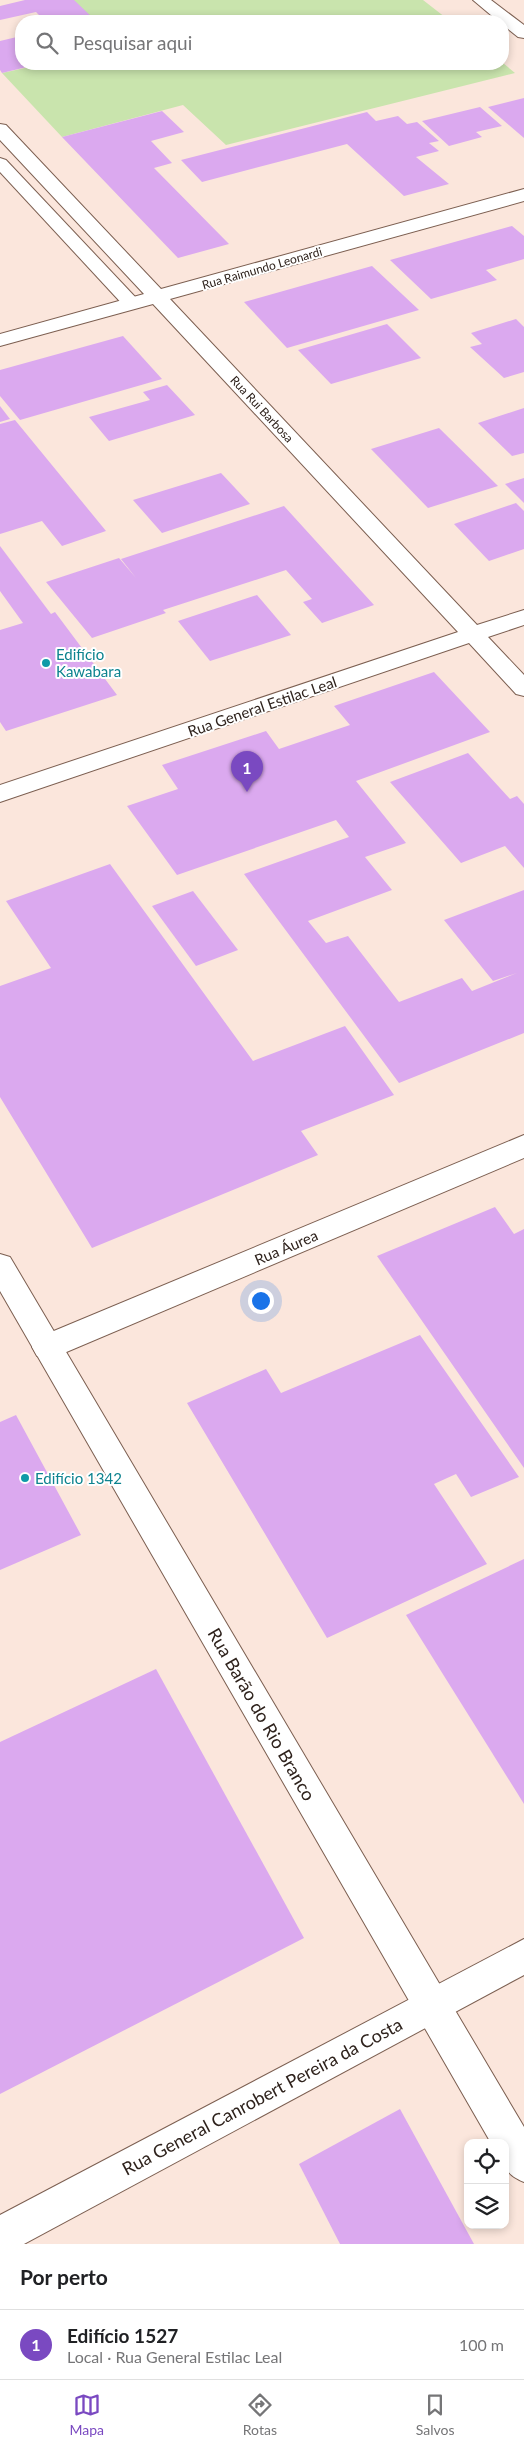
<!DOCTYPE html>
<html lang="pt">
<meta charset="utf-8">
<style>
:root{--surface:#fff;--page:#f2f2f2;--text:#202124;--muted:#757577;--line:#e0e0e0;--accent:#7a49c1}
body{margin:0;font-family:Lato,sans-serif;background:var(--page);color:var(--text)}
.controls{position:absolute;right:15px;bottom:15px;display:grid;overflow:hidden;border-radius:10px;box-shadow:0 2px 8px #0003}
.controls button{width:45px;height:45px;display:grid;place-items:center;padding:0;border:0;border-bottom:1px solid var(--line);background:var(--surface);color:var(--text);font:25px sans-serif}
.you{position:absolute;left:260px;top:1300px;width:18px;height:18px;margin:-12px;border:4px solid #fff;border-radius:50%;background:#1a73e8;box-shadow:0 0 0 8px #1a73e833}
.badge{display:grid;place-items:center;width:32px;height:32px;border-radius:50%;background:var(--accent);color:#fff;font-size:16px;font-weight:700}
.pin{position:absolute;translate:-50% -41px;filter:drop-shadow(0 1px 2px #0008)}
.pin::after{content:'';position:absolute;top:26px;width:18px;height:15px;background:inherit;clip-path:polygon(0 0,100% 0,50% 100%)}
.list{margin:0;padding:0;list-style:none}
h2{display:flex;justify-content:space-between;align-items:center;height:65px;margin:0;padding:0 20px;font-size:21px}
h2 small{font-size:16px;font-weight:400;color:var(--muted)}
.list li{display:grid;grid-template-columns:32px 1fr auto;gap:15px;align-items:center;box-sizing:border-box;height:70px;padding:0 20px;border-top:1px solid var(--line)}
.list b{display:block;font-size:19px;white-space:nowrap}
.list p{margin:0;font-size:16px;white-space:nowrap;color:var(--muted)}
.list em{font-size:16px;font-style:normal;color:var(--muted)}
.icon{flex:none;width:28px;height:28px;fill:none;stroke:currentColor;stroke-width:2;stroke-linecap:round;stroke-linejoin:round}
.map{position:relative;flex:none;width:524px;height:2244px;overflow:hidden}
.search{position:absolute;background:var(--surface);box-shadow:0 2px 8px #0003;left:15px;right:15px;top:15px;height:55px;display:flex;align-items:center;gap:12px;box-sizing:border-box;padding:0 18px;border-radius:20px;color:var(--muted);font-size:19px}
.sheet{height:135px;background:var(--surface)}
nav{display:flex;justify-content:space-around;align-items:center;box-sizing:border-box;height:70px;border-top:1px solid var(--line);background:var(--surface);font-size:14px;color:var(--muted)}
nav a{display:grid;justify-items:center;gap:2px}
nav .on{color:var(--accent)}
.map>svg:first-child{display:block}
.green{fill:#c9e4ad}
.building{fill:#dba9ef}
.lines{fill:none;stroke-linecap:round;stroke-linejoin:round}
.service-casing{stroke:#7c5f51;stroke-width:2}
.minor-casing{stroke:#7c5f51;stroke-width:2}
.tertiary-casing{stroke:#7c5f51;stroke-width:2}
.primary-casing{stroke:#7c5f51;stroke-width:2}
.service{fill:#fff;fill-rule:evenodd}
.minor{fill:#fff;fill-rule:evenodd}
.tertiary{fill:#fff;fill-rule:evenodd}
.primary{fill:#fff;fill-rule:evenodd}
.culture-dot{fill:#0f9aa8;stroke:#fff;stroke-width:2}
.labels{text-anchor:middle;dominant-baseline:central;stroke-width:4;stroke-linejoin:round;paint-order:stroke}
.far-street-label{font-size:12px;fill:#2e221c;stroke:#fff}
.culture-label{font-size:15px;fill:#0d838f;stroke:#fff;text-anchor:start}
.street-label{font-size:15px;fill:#2e221c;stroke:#fff}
.near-street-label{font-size:18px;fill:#2e221c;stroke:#fff}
</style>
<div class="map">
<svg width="524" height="2244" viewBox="0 0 524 2244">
<rect width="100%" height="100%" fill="#fbe6dc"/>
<g class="green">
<polygon points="73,0 423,0 450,21 93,21"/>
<polygon points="503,63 515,73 226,145 183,105 62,137 2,73 43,64"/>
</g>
<g class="building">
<polygon points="25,0 74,0 95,20 77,21 74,18 58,21 52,16 42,18 36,12 0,20 0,6"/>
<polygon points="21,36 21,64 39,64 2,73 0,70 0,41"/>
<polygon points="524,98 524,138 488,107"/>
<polygon points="480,107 502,126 476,132 482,137 449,146 422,121"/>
<polygon points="162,111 184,132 151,141 172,163 154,168 229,244 178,258 62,137"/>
<polygon points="367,112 376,121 398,116 407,124 417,122 439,141 429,143 439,151 416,157 449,184 404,196 347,144 202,182 181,160"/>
<polygon points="512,226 524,236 524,259 486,270 497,280 431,299 390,260"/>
<polygon points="372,266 419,310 287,348 244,302"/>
<polygon points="516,319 524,327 524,372 504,378 470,347 482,344 471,333"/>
<polygon points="387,324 421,358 331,384 298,350"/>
<polygon points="123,336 162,379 20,420 0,396 0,370"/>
<polygon points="167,385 195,415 109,441 89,417 150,400 143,392"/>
<polygon points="0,406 10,419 0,422"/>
<polygon points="524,408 524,453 512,456 478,423"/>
<polygon points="15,420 106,531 62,546 42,521 0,534 0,424"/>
<polygon points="439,428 498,486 428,508 371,449"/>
<polygon points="221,473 250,504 162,533 133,500"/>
<polygon points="524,478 524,503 505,484"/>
<polygon points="516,503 524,511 524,549 489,561 454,524"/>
<polygon points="284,506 374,605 322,623 303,602 312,599 286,570 163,610 166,613 92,638 46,582 119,558 136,578 121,559"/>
<polygon points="0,546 51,614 55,612 117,695 6,731 0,722 0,630 23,623 0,591"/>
<polygon points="257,595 291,635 210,661 178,621"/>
<polygon points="434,672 490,732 356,781 406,843 365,857 392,890 308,921 326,943 348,936 399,1002 462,978 472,991 517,973 493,981 444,920 524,890 524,1033 399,1083 244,874 349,837 336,820 177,875 127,806 178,789 162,765 266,731 279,749 350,725 334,706"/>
<polygon points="468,753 510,799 517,796 524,804 524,868 505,846 461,863 390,782"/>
<polygon points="110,864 253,1061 345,1026 394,1095 301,1131 318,1155 92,1248 0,1097 0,986 51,968 6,901"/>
<polygon points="193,891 238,950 196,966 152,906"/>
<polygon points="495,1207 514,1234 524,1229 524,1468 377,1256"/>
<polygon points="420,1335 519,1477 471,1497 456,1474 434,1484 487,1564 327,1638 187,1403 266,1369 281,1393"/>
<polygon points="16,1415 81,1535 0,1570 0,1422"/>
<polygon points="524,1559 524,1804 406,1615"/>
<polygon points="156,1669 304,1938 0,2094 0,1742"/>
<polygon points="400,2109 474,2244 340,2244 299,2164"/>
</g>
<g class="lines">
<defs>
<polygon id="service" points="0,158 6,160 138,300 140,304 138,308 126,308 0,172"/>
<g id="minor">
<polygon points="0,124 6,125 161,289 524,189 524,201 170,299 477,625 524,610 524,625 488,637 524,675 524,696 516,694 469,643 0,802 0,785 458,632 153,304 0,346 0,334 144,294 0,140"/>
<polygon points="524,1135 524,1158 57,1356 47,1359 37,1356 32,1347 37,1338"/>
<polygon points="524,1939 524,1975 24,2244 0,2244 0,2215"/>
</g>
<path id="tertiary" d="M0,1254L10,1257L524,2127V2182C502,2173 505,2165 505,2143H491L0,1291Z"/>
<polygon id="primary" points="473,0 491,0 524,25 524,38 518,37 503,25 503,21 498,21"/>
</defs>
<use href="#service" class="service-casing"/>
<use href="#minor" class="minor-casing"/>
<use href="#tertiary" class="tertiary-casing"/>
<use href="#primary" class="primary-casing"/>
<use href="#service" class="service"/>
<use href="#minor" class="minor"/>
<use href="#tertiary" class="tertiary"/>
<use href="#primary" class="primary"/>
</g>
<g class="culture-dot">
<circle cx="46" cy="663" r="5"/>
<circle cx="25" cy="1478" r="5"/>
</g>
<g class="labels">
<g class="far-street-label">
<text transform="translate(262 268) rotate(-16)">Rua Raimundo Leonardi</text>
<text transform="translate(262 409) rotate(47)">Rua Rui Barbosa</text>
</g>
<g class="culture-label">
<text x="56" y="654">Edifício<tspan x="56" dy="17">Kawabara</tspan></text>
<text x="35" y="1478">Edifício 1342</text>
</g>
<g class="street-label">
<text transform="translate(262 706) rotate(-19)">Rua General Estilac Leal</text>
<text transform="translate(286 1247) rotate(-23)">Rua Áurea</text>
</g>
<g class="near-street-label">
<text transform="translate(262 1714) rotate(60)">Rua Barão do Rio Branco</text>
<text transform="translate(262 2096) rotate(-28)">Rua General Canrobert Pereira da Costa</text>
</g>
</g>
</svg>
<div class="controls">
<button><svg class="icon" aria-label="locate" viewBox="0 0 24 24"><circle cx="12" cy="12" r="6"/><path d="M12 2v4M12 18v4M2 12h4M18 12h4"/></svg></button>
<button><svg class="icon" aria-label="layers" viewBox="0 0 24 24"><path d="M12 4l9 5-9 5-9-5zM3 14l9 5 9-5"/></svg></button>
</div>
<div class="you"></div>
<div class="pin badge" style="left:247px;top:792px">1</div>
<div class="search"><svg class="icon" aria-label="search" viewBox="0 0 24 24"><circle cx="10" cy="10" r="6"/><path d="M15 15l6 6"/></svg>Pesquisar aqui</div>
</div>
<section class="sheet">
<h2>Por perto<small></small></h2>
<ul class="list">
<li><span class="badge">1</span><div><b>Edifício 1527</b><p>Local · Rua General Estilac Leal</p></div><em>100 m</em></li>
</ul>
</section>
<nav>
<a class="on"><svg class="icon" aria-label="map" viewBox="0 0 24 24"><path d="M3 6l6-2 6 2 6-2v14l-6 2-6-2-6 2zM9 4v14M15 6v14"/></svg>Mapa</a>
<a><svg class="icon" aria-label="directions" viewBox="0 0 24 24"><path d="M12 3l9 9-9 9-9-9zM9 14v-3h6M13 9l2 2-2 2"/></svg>Rotas</a>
<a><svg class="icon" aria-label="saved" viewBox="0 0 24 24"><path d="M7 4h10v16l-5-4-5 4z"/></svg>Salvos</a>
</nav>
